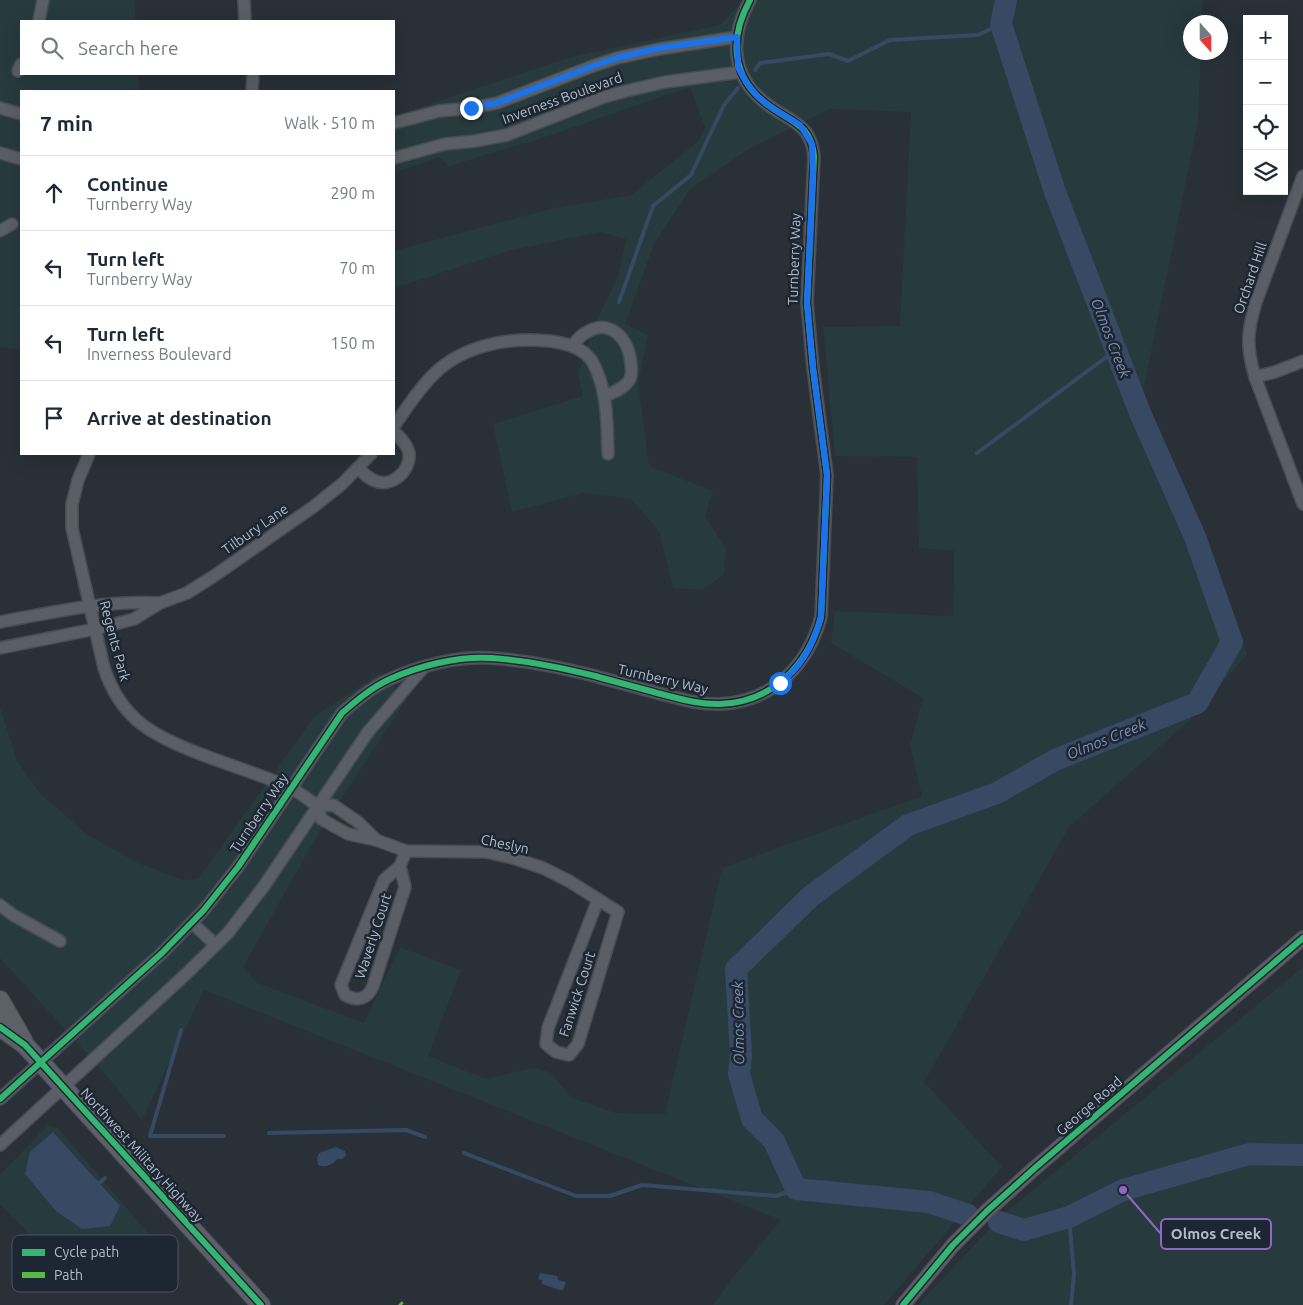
<!DOCTYPE html>
<meta charset="utf-8">
<style>
:root{--surface:#fff;--page:#f2f2f3;--text:#1f2937;--muted:#747a83;--line:#e0e1e3}
body{margin:0;font-family:Ubuntu,sans-serif;background:var(--page);color:var(--text)}
.controls{position:absolute;right:15px;top:15px;display:grid;overflow:hidden;border-radius:0px;box-shadow:0 5px 20px #0002}
.controls button{width:45px;height:45px;display:grid;place-items:center;padding:0;border:0;border-bottom:1px solid var(--line);background:var(--surface);color:var(--text);font:25px sans-serif}
.compass{position:absolute;left:1183px;top:15px;width:45px;height:45px;border-radius:50%;background:var(--surface);box-shadow:0 5px 20px #0002;rotate:159deg}
.stop{position:absolute;width:15px;height:15px;margin:-11px;border:4px solid #1a73e8;border-radius:50%;background:#fff}
.stop.end{background:#1a73e8;border-color:#fff;box-shadow:0 1px 5px #0008}
.list{margin:0;padding:0;list-style:none}
h2{display:flex;justify-content:space-between;align-items:center;height:65px;margin:0;padding:0 20px;font-size:21px}
h2 small{font-size:16px;font-weight:400;color:var(--muted)}
.list li{display:grid;grid-template-columns:32px 1fr auto;gap:15px;align-items:center;box-sizing:border-box;height:75px;padding:0 20px;border-top:1px solid var(--line)}
.list b{display:block;font-size:19px;white-space:nowrap}
.list p{margin:0;font-size:16px;white-space:nowrap;color:var(--muted)}
.list em{font-size:16px;font-style:normal;color:var(--muted)}
.icon{flex:none;width:28px;height:28px;fill:none;stroke:currentColor;stroke-width:2;stroke-linecap:round;stroke-linejoin:round}
.map{position:relative;flex:none;width:1303px;height:1305px;overflow:hidden}
.search{position:absolute;background:var(--surface);box-shadow:0 5px 20px #0002;left:20px;top:20px;width:375px;height:55px;display:flex;align-items:center;gap:12px;box-sizing:border-box;padding:0 18px;border-radius:0px;color:var(--muted);font-size:19px}
.panel{position:absolute;background:var(--surface);box-shadow:0 5px 20px #0002;left:20px;top:90px;width:375px;height:365px;border-radius:0px}
.map>svg:first-child{display:block}
.green{fill:#273a3e}
.water{fill:#384963}
.lines{fill:none;stroke-linecap:round;stroke-linejoin:round}
.stream{stroke:#384963;stroke-width:4}
.river{stroke:#384963;stroke-width:22}
.minor-casing{stroke:#484c53;stroke-width:14}
.tertiary-casing{stroke:#484c53;stroke-width:16}
.primary-casing{stroke:#484c55;stroke-width:20}
.minor{stroke:#5a5e66;stroke-width:11}
.tertiary{stroke:#5a5e66;stroke-width:14}
.primary{stroke:#5c6168;stroke-width:18}
.quiet{stroke:#58b947;stroke-width:5;stroke-dasharray:10 5;stroke-linecap:butt}
.cycleway-casing{stroke:#1d2633;stroke-width:9}
.cycleway{stroke:#33b770;stroke-width:6}
.route{stroke:#1a73e8;stroke-width:6}
.labels{text-anchor:middle;dominant-baseline:central;stroke-width:5;stroke-linejoin:round;paint-order:stroke}
.street-label{font-size:14px;fill:#b4bcc9;stroke:#1d2633}
.water-label{font-size:15px;font-style:italic;fill:#7c92b1;stroke:#1d2633}
.key{fill:#1d2633;stroke:#4a5360;stroke-width:1}
.key-label{font-size:14px;fill:#b4bcc9}
.leader{fill:none;stroke:#9266c3;stroke-width:2}
.callout-dot{fill:#9266c3;stroke:#1d2633;stroke-width:2}
.callout{fill:#1d2633;stroke:#9266c3;stroke-width:2}
.callout-label{font-size:15px;text-anchor:middle;font-weight:bold;fill:#b4bcc9}
</style>
<div class="map">
<svg width="1303" height="1305" viewBox="0 0 1303 1305">
<rect width="100%" height="100%" fill="#2a3038"/>
<g class="green">
<polygon points="0,0 135,0 135,21 21,21 21,74 138,74 139,91 21,91 21,350 0,347"/>
<polygon points="744,0 1203,0 1202,22 1190,22 1190,52 1201,53 1198,121 1143,392 1247,654 1190,720 1069,827 986,974 924,1082 1002,1167 884,1305 713,1305 734,1276 781,1220 204,990 142,1120 102,1070 0,958 0,707 17,761 40,793 85,833 138,863 183,880 198,879 315,716 380,673 406,700 315,839 243,967 257,983 364,1023 400,947 461,970 428,1056 486,1079 533,1068 550,1072 572,1098 616,1113 665,1114 722,868 922,796 910,745 923,698 831,643 835,611 953,616 954,551 919,548 917,457 835,456 823,327 900,326 911,112 830,109 752,147 690,189 654,244 625,324 648,335 638,383 649,466 713,491 705,516 726,549 724,574 702,590 673,588 659,531 631,499 583,493 512,512 493,424 583,396 578,373 598,317 618,277 626,239 600,232 508,251 394,288 394,251 550,209 631,195 699,141 705,127 690,87 545,137 449,166 439,157 394,173 394,116 571,57 720,25"/>
<polygon points="1303,967 1303,1305 919,1305 928,1294 1004,1214"/>
<polygon points="47,1126 58,1128 170,1259 133,1262 88,1294 0,1204 0,1175"/>
</g>
<g class="water">
<polygon points="53,1132 120,1206 110,1226 82,1229 56,1211 25,1174 30,1152"/>
<path d="M336,1147L345,1151L346,1156L342,1159H337C333,1165 325,1168 318,1165L317,1158L319,1153Z"/>
<polygon points="540,1273 557,1276 558,1280 566,1282 563,1290 560,1290 542,1284 542,1280 538,1279"/>
</g>
<g class="lines">
<g class="stream">
<polyline points="755,70 760,63 829,54 848,61 890,40 978,35 1001,24"/>
<polyline points="619,302 653,206 691,175 724,105 738,88"/>
<polyline points="977,453 1116,350"/>
<polyline points="181,1030 150,1136 224,1136"/>
<polyline points="269,1133 406,1130 425,1137"/>
<polyline points="464,1153 576,1196 610,1196 642,1185 776,1196 796,1189"/>
<polyline points="97,1185 105,1178"/>
<polyline points="1069,1217 1074,1274 1071,1305"/>
</g>
<g class="river">
<polyline points="968,1215 929,1202 796,1189 774,1141 752,1119 739,1074 741,1055 736,969 811,896 908,825 997,793 1055,760 1197,703 1232,642 1195,537 1140,413 1055,192 1001,24 1006,0"/>
<polyline points="999,1222 1024,1230 1069,1217 1123,1190 1249,1154 1303,1155"/>
</g>
<defs>
<g id="minor">
<polyline points="244,0 245,21"/>
<polyline points="39,21 43,0"/>
<polyline points="18,71 21,64"/>
<polyline points="252,91 253,74"/>
<polyline points="0,108 21,114"/>
<polyline points="394,123 439,111 471,108 497,103 593,66 617,58 659,49 737,37"/>
<polyline points="0,153 21,159"/>
<polyline points="394,158 445,144 475,141 507,135 604,97 626,91 665,82 741,72"/>
<path d="M1303,176L1256,302C1247,332 1246,346 1255,377L1303,504"/>
<polyline points="0,231 12,224"/>
<path d="M573,345C576,341 580,336 584,334C609,316 629,338 631,364C632,370 632,377 628,382C622,390 613,392 605,396"/>
<polyline points="1255,377 1275,372 1303,361"/>
<path d="M394,426C406,409 418,390 433,375C463,345 508,337 549,341C565,343 583,347 592,361C608,389 607,424 608,454"/>
<path d="M89,454L78,480L72,504V528L104,668C121,720 155,737 203,755C232,766 261,775 289,787C299,792 309,800 318,806"/>
<path d="M358,468C362,472 367,477 373,480C390,489 411,472 409,453C407,444 400,438 394,431"/>
<path d="M0,622C54,612 106,600 160,603"/>
<polyline points="0,648 95,629 134,619 160,603 187,593 214,576 313,507 342,484 371,454"/>
<polyline points="318,806 321,819 348,834 376,840 406,851 486,852 513,858 543,868 569,881 618,912 578,1044 569,1055 556,1052 546,1044 548,1028 598,900"/>
<polyline points="318,806 333,805 358,822 376,840"/>
<path d="M400,866L405,887L373,986C368,999 357,1002 345,995L341,985L343,980L384,880L400,866L406,851"/>
<polyline points="0,905 13,915 60,941"/>
<polyline points="192,923 216,945"/>
<path d="M0,1099L162,953L203,911L238,867L342,713C356,701 371,688 388,680C418,666 457,656 491,658C524,660 563,668 595,676C616,682 636,687 657,693C677,698 699,705 720,704C773,702 808,665 821,617L827,475L813,368L807,303L814,156C811,124 791,122 768,105C731,78 729,38 750,0"/>
<polyline points="0,1145 184,976 228,933 264,886 368,732 423,668"/>
</g>
<polyline id="tertiary" points="903,1305 953,1245 987,1211 1036,1167 1303,938"/>
<g id="primary">
<polyline points="0,1000 23,1040"/>
<polyline points="0,1027 25,1045 261,1305"/>
</g>
</defs>
<use href="#minor" class="minor-casing"/>
<use href="#tertiary" class="tertiary-casing"/>
<use href="#primary" class="primary-casing"/>
<use href="#minor" class="minor"/>
<use href="#tertiary" class="tertiary"/>
<use href="#primary" class="primary"/>
<polyline class="quiet" points="400,1303 402,1305"/>
<defs>
<g id="cycleway">
<polyline points="0,1027 25,1045 261,1305"/>
<path d="M0,1099L162,953L203,911L238,867L342,713C356,701 371,688 388,680C418,666 457,656 491,658C524,660 563,668 595,676C616,682 636,687 657,693C677,698 699,705 720,704C773,702 808,665 821,617L827,475L813,368L807,303L814,156C811,124 791,122 768,105C731,78 729,38 750,0"/>
<polyline points="903,1305 953,1245 987,1211 1036,1167 1303,938"/>
</g>
</defs>
<use href="#cycleway" class="cycleway-casing"/>
<use href="#cycleway" class="cycleway"/>
</g>
<g class="lines">
<path class="route" d="M471,108L497,103L593,66L617,58L659,48L737,37L738,67L746,82L757,96L769,106L800,125L812,144L813,172L807,303L813,368L827,474L821,617C814,643 802,667 780,683"/>
</g>
<g class="labels">
<g class="street-label">
<text transform="translate(562 98) rotate(-20)">Inverness Boulevard</text>
<text transform="translate(794 259) rotate(-88)">Turnberry Way</text>
<text transform="translate(1250 278) rotate(-71)">Orchard Hill</text>
<text transform="translate(255 529) rotate(-35)">Tilbury Lane</text>
<text transform="translate(115 641) rotate(75)">Regents Park</text>
<text transform="translate(663 679) rotate(13)">Turnberry Way</text>
<text transform="translate(259 813) rotate(-56)">Turnberry Way</text>
<text transform="translate(505 844) rotate(12)">Cheslyn</text>
<text transform="translate(373 936) rotate(-72)">Waverly Court</text>
<text transform="translate(577 994) rotate(-72)">Fanwick Court</text>
<text transform="translate(1089 1106) rotate(-41)">George Road</text>
<text transform="translate(142 1155) rotate(48)">Northwest Military Highway</text>
</g>
<g class="water-label">
<text transform="translate(1111 338) rotate(69)">Olmos Creek</text>
<text transform="translate(1106 739) rotate(-22)">Olmos Creek</text>
<text transform="translate(738 1023) rotate(-91)">Olmos Creek</text>
</g>
</g>
<rect x="12" y="1235" width="166" height="57" rx="8" class="key"/>
<rect x="22" y="1249" width="23" height="7" fill="#33b770"/>
<rect x="22" y="1272" width="23" height="6" fill="#58b947"/>
<g class="key-label">
<text x="54" y="1257">Cycle path</text>
<text x="54" y="1280">Path</text>
</g>
<path class="leader" d="M1123 1190L1161 1234"/>
<circle class="callout-dot" cx="1123" cy="1190" r="5"/>
<rect class="callout" x="1161" y="1219" width="110" height="30" rx="5"/>
<g class="callout-label">
<text x="1216" y="1239">Olmos Creek</text>
</g>
</svg>
<div class="controls">
<button>+</button>
<button>−</button>
<button><svg class="icon" aria-label="locate" viewBox="0 0 24 24"><circle cx="12" cy="12" r="6"/><path d="M12 2v4M12 18v4M2 12h4M18 12h4"/></svg></button>
<button><svg class="icon" aria-label="layers" viewBox="0 0 24 24"><path d="M12 4l9 5-9 5-9-5zM3 14l9 5 9-5"/></svg></button>
</div>
<svg class="compass" viewBox="-18 -18 36 36"><path d="M0-13l5 13h-10z" fill="#e53935"/><path d="M0 13l5-13h-10z" fill="#747a83"/></svg>
<div class="stop" style="left:780px;top:683px"></div>
<div class="stop end" style="left:471px;top:108px"></div>
<div class="search"><svg class="icon" aria-label="search" viewBox="0 0 24 24"><circle cx="10" cy="10" r="6"/><path d="M15 15l6 6"/></svg>Search here</div>
<section class="panel">
<h2>7 min<small>Walk · 510 m</small></h2>
<ul class="list">
<li><svg class="icon" aria-label="ahead" viewBox="0 0 24 24"><path d="M12 20V5M6 11l6-6 6 6"/></svg><div><b>Continue</b><p>Turnberry Way</p></div><em>290 m</em></li>
<li><svg class="icon" aria-label="left" viewBox="0 0 24 24"><path d="M17 20v-9H6M10 6l-5 5 5 5"/></svg><div><b>Turn left</b><p>Turnberry Way</p></div><em>70 m</em></li>
<li><svg class="icon" aria-label="left" viewBox="0 0 24 24"><path d="M17 20v-9H6M10 6l-5 5 5 5"/></svg><div><b>Turn left</b><p>Inverness Boulevard</p></div><em>150 m</em></li>
<li><svg class="icon" aria-label="arrive" viewBox="0 0 24 24"><path d="M6 21V4h12l-3 4 3 4H6"/></svg><div><b>Arrive at destination</b></div></li>
</ul>
</section>
</div>
